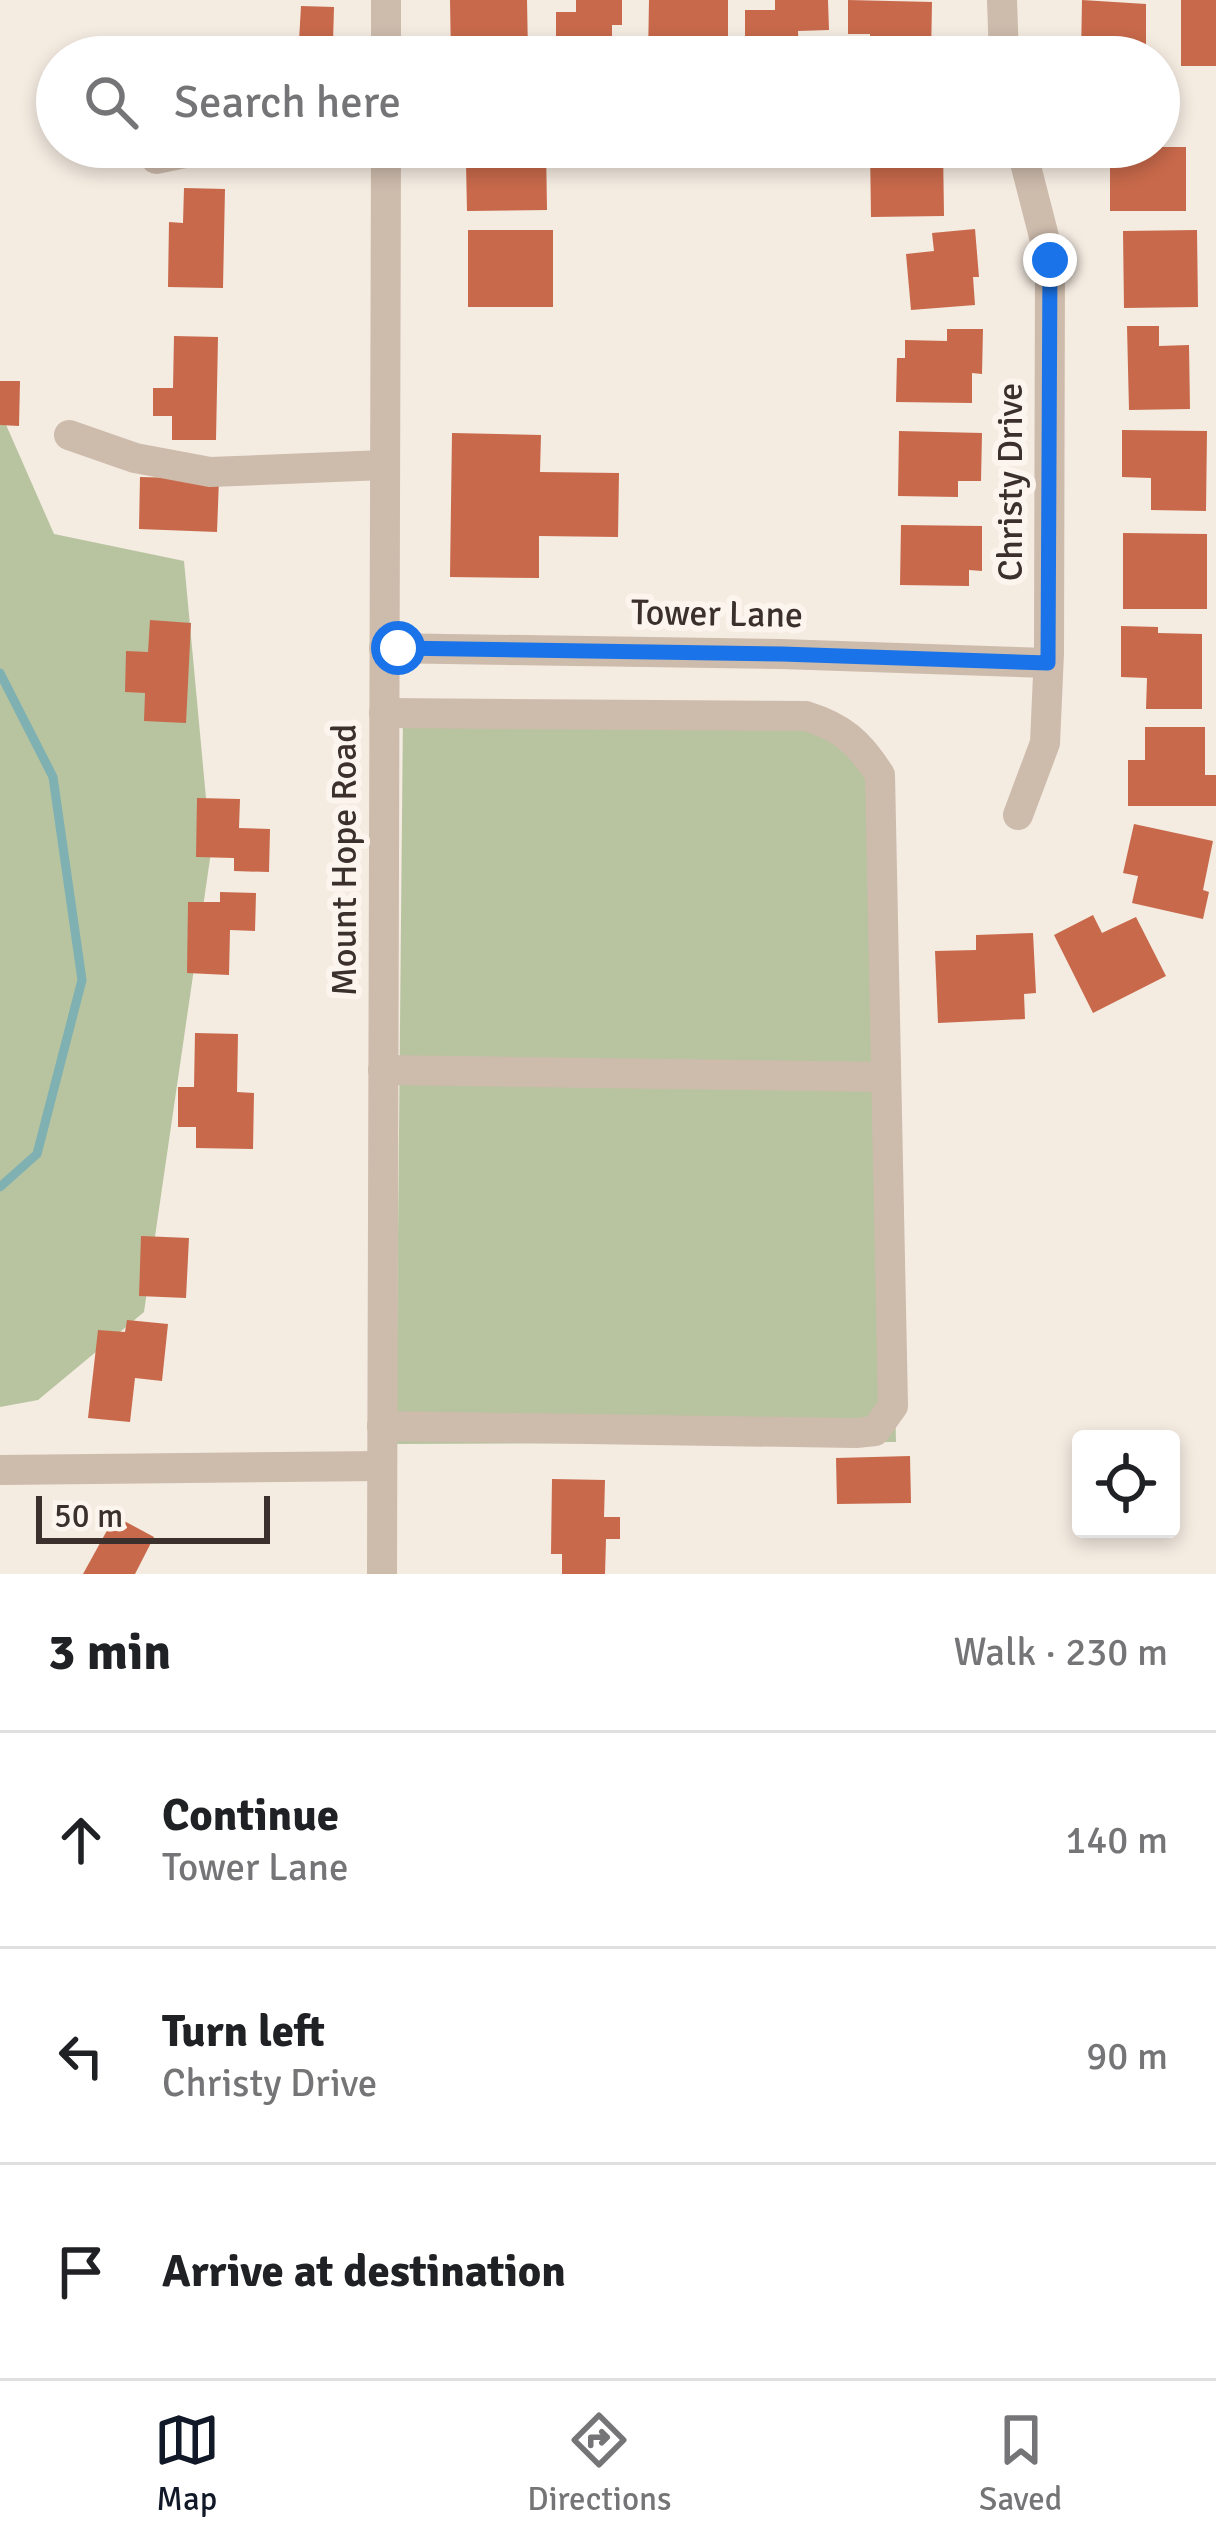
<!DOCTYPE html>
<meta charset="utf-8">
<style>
:root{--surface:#fff;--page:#f6f6f6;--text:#202124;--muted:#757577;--line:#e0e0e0;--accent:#111827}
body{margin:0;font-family:Signika,sans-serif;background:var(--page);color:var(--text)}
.controls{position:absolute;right:36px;bottom:36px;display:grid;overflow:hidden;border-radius:12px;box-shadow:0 6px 18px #0003}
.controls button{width:108px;height:108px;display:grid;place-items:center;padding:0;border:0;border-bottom:3px solid var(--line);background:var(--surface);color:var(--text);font:60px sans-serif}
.scale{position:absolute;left:36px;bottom:30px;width:234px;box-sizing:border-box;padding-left:12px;border:6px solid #3b302b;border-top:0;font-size:33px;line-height:42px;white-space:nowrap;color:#3b302b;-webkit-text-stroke:9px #fbf5ee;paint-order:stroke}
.stop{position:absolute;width:36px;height:36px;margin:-27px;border:9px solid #1a73e8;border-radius:50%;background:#fff}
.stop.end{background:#1a73e8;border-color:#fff;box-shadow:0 3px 12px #0008}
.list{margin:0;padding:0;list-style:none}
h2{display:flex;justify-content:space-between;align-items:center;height:156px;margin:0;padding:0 48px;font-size:51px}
h2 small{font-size:39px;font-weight:400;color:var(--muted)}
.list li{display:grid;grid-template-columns:78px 1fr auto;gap:36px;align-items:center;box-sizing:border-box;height:216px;padding:0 48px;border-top:3px solid var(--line)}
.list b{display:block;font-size:45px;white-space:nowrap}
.list p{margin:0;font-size:39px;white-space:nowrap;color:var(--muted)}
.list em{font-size:39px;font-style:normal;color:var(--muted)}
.icon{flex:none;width:66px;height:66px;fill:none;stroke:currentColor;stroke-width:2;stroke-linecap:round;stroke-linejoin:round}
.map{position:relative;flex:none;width:1216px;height:1574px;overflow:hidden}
.search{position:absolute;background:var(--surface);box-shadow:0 6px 18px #0003;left:36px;right:36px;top:36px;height:132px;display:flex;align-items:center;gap:30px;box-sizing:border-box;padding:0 42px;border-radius:66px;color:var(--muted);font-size:45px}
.sheet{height:804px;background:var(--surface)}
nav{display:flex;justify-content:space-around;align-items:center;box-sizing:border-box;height:168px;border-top:3px solid var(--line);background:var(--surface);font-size:33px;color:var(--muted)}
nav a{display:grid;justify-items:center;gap:6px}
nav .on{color:var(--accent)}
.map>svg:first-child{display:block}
.green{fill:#b8c4a0}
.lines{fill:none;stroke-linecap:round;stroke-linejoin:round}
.stream{stroke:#7fb0b2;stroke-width:9}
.building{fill:#c8694b}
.minor{stroke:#cdbbac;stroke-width:30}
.route{stroke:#1a73e8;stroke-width:15}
.labels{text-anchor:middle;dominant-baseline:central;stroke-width:12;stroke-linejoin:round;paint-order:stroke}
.street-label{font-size:36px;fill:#3b302b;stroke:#fbf5ee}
</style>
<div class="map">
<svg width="1216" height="1574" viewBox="0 0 1216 1574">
<rect width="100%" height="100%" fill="#f4ebe1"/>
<g class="green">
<polygon points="0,411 54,534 184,561 211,852 144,1312 38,1400 0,1407"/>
<polygon points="403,713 806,716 880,775 896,1442 396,1444"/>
</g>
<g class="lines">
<polyline class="stream" points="0,673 53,777 82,980 37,1154 0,1187"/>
</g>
<g class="building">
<polygon points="450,0 527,0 528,53 451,57"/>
<polygon points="576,0 622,0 622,25 612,25 612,57 556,57 556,12 576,12"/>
<polygon points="649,0 728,0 728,37 713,36 712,57 648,57"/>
<polygon points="775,0 828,0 829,30 798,31 799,57 745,57 745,10 775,10"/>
<polygon points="848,0 932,2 931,57 870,57 870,34 848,34"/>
<polygon points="1082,0 1146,4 1146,57 1081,57"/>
<rect x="1181" y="0" width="35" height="66"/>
<polygon points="301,6 334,7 333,42 299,41"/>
<polygon points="489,147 546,147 547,210 467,211 466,163 489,163"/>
<polygon points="870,147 943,147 944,216 871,217"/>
<rect x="1110" y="147" width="76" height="64"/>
<polygon points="184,188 225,189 223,288 168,287 169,222 183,223"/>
<polygon points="975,229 979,277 973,277 975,305 911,310 906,254 934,251 932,233"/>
<rect x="468" y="230" width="85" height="77"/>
<polygon points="1197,230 1198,307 1124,308 1123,231"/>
<polygon points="1127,326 1159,326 1159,346 1189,345 1190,409 1129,410"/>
<polygon points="947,329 983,329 982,374 972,373 972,403 896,402 897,358 905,358 905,340 947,341"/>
<polygon points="174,336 218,337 216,440 172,440 172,416 153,416 153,388 173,388"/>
<polygon points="0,381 20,381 19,426 0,425"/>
<polygon points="1122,430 1207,431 1206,511 1151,510 1151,478 1122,477"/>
<polygon points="899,431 982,433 981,481 958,481 958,497 898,496"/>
<polygon points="452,433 541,435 540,472 619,473 618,537 539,536 539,578 450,577"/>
<polygon points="140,477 219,479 217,532 139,529"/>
<polygon points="901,525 982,526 982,571 969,570 969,586 900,585"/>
<polygon points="1123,533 1207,534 1207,609 1123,609"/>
<polygon points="150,620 191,623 186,723 144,721 145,693 125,692 126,651 148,652"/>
<polygon points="1121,626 1158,627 1158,633 1202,634 1202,709 1146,709 1147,678 1121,677"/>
<polygon points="1145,727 1205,727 1205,775 1216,775 1216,806 1128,806 1128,760 1145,760"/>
<polygon points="197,798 240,799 239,828 270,829 269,872 234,871 234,858 196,857"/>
<polygon points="1134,824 1213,841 1203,890 1209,892 1203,919 1132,903 1138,876 1123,873"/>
<polygon points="220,892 256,893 255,931 230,930 229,975 187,973 188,902 220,902"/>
<polygon points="1093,915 1102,933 1136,917 1166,976 1093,1013 1054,935"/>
<polygon points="1033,933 1036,993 1024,994 1025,1019 938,1023 935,951 976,950 976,935"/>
<polygon points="195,1033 238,1034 237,1092 254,1093 253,1149 196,1148 196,1127 178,1127 178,1087 194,1087"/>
<polygon points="141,1236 189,1238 186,1298 139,1296"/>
<polygon points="127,1320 168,1324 162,1381 135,1378 130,1422 88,1418 98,1330 125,1332"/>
<polygon points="910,1456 911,1503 837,1504 836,1458"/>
<polygon points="552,1479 605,1480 604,1517 620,1517 620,1539 606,1539 605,1574 562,1574 562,1554 551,1554"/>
<polygon points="115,1516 154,1537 135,1574 83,1574"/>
</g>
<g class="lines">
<g class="minor">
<polyline points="386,0 386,57"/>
<polyline points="1002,0 1004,57"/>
<polyline points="156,159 214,147"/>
<polyline points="69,435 135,458 210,472 384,465"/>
<polyline points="384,648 781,654 1048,663"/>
<polyline points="1018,815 1045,743 1049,653 1050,260 1021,147"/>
<polyline points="383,1070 886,1077"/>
<path d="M382,1426L856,1433L875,1431L893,1406L880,775C860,743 842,727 806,716L384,713"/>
<polyline points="0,1470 382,1466"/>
<polyline points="382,1574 386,147"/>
</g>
</g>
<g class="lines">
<polyline class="route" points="398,648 782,654 1048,663 1050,260"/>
</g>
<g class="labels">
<g class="street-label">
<text transform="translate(1010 482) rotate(-90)">Christy Drive</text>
<text transform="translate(717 614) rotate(1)">Tower Lane</text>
<text transform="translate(344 860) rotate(-90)">Mount Hope Road</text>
</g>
</g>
</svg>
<div class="controls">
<button><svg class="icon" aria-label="locate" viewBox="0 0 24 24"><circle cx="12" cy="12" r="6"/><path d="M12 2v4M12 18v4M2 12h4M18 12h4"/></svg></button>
</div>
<div class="scale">50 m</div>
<div class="stop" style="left:398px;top:648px"></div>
<div class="stop end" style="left:1050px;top:260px"></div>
<div class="search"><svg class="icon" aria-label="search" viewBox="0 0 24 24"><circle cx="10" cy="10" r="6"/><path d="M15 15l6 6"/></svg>Search here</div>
</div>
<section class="sheet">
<h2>3 min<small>Walk · 230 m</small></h2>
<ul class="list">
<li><svg class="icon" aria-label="ahead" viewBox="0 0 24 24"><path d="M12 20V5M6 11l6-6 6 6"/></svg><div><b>Continue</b><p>Tower Lane</p></div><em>140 m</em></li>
<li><svg class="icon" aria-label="left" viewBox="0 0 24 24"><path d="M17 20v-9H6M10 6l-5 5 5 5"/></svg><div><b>Turn left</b><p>Christy Drive</p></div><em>90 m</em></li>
<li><svg class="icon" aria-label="arrive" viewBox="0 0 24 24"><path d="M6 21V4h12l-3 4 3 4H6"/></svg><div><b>Arrive at destination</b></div></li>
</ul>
</section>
<nav>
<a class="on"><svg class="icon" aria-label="map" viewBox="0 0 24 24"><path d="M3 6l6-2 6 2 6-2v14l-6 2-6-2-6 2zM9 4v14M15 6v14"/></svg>Map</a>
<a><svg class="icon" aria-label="directions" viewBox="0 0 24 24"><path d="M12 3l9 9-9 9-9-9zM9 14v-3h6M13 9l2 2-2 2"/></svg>Directions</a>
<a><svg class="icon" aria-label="saved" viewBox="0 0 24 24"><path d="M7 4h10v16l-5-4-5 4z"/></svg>Saved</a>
</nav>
